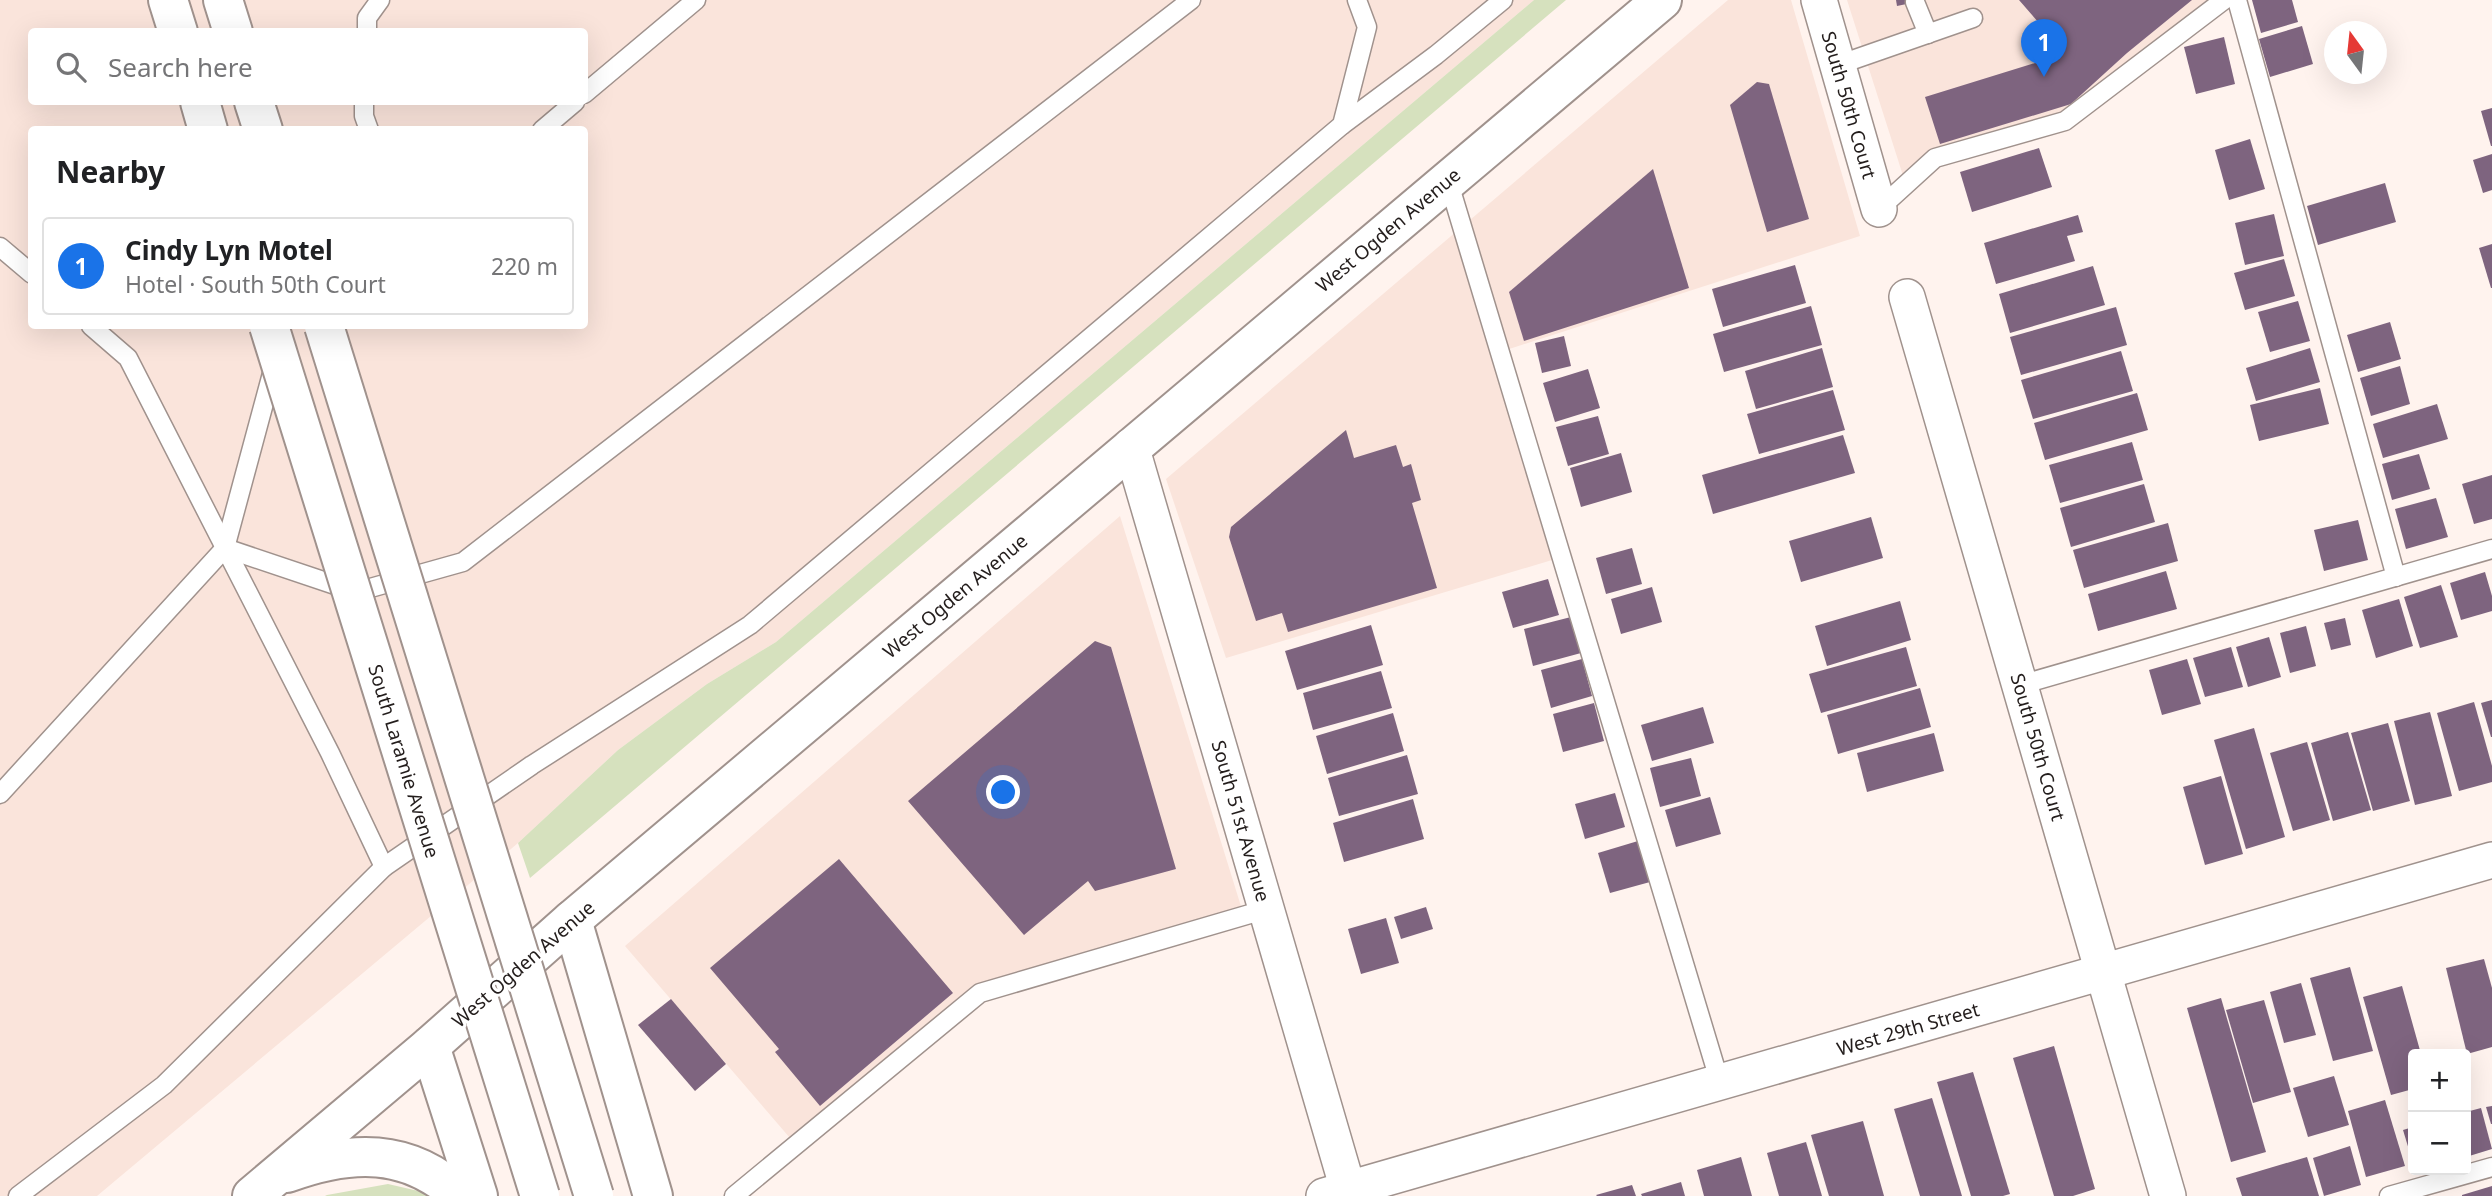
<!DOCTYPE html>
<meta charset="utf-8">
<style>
:root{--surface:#fff;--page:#f2f2f2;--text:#202124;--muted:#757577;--line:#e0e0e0;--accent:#1a73e8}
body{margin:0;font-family:"Noto Sans",sans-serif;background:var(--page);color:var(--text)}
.controls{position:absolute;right:21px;bottom:21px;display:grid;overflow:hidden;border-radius:7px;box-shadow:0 7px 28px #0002}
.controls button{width:63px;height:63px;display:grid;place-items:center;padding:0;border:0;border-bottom:2px solid var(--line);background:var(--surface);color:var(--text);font:35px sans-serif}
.compass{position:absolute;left:2324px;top:21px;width:63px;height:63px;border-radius:50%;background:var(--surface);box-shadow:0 7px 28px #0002;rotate:345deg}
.you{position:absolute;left:1004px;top:793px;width:24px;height:24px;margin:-18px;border:5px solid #fff;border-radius:50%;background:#1a73e8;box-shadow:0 0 0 10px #1a73e833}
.badge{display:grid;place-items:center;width:46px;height:46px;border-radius:50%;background:var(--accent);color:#fff;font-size:23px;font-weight:700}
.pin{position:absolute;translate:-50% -58px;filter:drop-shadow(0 2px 4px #0008)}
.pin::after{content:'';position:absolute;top:37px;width:24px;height:21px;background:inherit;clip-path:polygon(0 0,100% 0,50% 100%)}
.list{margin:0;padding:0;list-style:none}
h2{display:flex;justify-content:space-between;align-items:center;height:91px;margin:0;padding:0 28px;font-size:30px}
h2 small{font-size:23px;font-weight:400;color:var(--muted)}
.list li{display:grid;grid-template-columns:46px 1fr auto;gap:21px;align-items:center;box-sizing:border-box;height:98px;margin:0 14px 14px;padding:0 14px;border:2px solid var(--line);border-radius:7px}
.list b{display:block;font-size:26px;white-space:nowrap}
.list p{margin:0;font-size:23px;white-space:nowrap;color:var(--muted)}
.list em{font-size:23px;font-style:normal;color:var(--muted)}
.icon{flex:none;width:38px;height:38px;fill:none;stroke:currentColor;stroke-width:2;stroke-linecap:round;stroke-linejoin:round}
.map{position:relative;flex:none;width:2492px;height:1196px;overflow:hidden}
.search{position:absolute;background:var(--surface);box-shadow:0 7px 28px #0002;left:28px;top:28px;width:560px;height:77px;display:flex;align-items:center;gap:18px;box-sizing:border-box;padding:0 24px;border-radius:7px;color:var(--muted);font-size:26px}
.panel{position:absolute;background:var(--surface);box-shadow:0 7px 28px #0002;left:28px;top:126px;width:560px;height:203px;border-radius:7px}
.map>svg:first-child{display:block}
.built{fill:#fae4db;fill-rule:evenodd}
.green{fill:#d6e1be}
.building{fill:#7e647f}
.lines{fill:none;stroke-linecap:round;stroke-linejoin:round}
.service-casing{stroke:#a0928d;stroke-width:21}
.minor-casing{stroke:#a0928d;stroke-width:38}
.secondary-casing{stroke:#a0928d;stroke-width:42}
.service{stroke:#fff;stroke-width:18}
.minor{stroke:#fff;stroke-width:35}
.secondary{stroke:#fff;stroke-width:38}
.secondary-bridge-casing{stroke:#a0928d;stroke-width:42;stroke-linecap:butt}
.secondary-bridge{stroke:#fff;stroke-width:38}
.labels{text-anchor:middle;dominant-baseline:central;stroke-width:6;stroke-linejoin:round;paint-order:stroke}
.street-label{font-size:19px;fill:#231d1c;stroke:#fff}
</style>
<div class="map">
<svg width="2492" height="1196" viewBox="0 0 2492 1196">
<rect width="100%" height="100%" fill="#fff3ee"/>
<g class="built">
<path d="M0,0H1534L776,642L707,684L618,750L518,843L97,1196H0ZM32,32H584V102H32ZM32,130H584V326H32Z"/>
<polygon points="1728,0 1791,0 1860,236 1500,352 1562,557 1226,658 1166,479"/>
<polygon points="1847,0 2224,0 2065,121 1935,158 1906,185"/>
<polygon points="1120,516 1244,916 980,993 796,1145 625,946"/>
</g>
<g class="green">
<polygon points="1534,0 1566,0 530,878 518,843 618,750 707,684 776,642"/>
<polygon points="388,1184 440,1196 325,1196 327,1195"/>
</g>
<g class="building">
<polygon points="1896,0 1921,0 1921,1 1897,6"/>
<polygon points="2019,0 2192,0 2127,53 2071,104 1940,144 1925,97 2051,58 2059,46"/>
<polygon points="2252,0 2292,0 2298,22 2261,33"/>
<polygon points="2302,26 2313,64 2270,77 2259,39"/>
<polygon points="2224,37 2235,84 2196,94 2184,47"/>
<polygon points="1757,82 1769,84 1809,219 1767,232 1730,105"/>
<polygon points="2492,108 2492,146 2491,146 2481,111"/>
<polygon points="2250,139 2265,189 2229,200 2215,150"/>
<polygon points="2039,148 2052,187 1972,212 1960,172"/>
<polygon points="2492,154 2492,190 2483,193 2473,160"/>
<polygon points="1653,169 1689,288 1524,341 1509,292"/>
<polygon points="2385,183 2396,222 2318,245 2307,206"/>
<polygon points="2274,214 2284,256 2245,265 2235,223"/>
<polygon points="2078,215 2083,232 2067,236 2075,261 1996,284 1984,243"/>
<polygon points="2492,244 2492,288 2491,288 2479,248"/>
<polygon points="2284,259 2295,296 2245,310 2234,273"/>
<polygon points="1795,265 1806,303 1723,327 1712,289"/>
<polygon points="2093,266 2105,305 2010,333 1999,294"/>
<polygon points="2298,301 2310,341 2270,352 2258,312"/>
<polygon points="1811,306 1822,345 1724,372 1713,334"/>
<polygon points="2116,307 2127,345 2021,375 2010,337"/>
<polygon points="2390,322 2401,359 2358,372 2347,335"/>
<polygon points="1564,336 1571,366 1542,373 1535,343"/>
<polygon points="1822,348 1833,387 1756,409 1745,371"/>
<polygon points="2310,348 2320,382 2256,401 2246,368"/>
<polygon points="2121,351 2133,391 2033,419 2021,380"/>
<polygon points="2400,366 2410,404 2371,416 2360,378"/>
<polygon points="1588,369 1600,408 1555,422 1543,383"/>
<polygon points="2320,388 2329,424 2259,441 2250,405"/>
<polygon points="1833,390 1845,430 1759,454 1747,414"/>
<polygon points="2137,393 2148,430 2045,460 2034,423"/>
<polygon points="2437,404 2448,439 2383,458 2373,424"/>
<polygon points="1598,416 1609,454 1568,466 1556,427"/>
<polygon points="1346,430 1354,458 1396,445 1403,467 1411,464 1421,500 1412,503 1437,588 1288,632 1282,613 1256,621 1229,537 1231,527"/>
<polygon points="1843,435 1855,473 1713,514 1702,475"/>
<polygon points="2132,442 2143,480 2060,503 2049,465"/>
<polygon points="1621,453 1632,492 1581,507 1570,468"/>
<polygon points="2419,454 2430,489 2392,500 2382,464"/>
<polygon points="2492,475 2492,519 2474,524 2462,484"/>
<polygon points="2144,484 2155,522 2071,547 2060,508"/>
<polygon points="2436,498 2448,537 2406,549 2395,509"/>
<polygon points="1871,517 1883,558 1801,582 1789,541"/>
<polygon points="2358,520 2368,560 2324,571 2314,530"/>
<polygon points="2168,523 2178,561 2084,588 2073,550"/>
<polygon points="1632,548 1642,584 1606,594 1596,558"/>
<polygon points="2166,571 2177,609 2098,631 2088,594"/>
<polygon points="2485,572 2492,596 2492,611 2461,620 2450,583"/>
<polygon points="1548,579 1559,615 1513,628 1502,592"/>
<polygon points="2441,585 2458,637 2420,648 2404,597"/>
<polygon points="1652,587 1662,622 1621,634 1611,599"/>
<polygon points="2399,599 2413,646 2376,658 2362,610"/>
<polygon points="1900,601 1911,640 1827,666 1815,626"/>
<polygon points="1571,617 1581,653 1533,666 1524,629"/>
<polygon points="2345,618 2351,645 2331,650 2324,623"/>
<polygon points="1371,625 1383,665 1297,690 1285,651"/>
<polygon points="2306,626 2316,666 2290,673 2280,633"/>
<polygon points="2269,637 2281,677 2248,687 2236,647"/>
<polygon points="1095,641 1111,647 1176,869 1095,891 1088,881 1024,935 908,801"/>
<polygon points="1906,647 1917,686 1821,713 1809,674"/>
<polygon points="2231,647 2243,687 2205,697 2193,658"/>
<polygon points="1582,659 1592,696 1551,708 1541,670"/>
<polygon points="2187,659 2201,704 2162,715 2149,670"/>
<polygon points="1381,671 1392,708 1313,730 1303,693"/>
<polygon points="1920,688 1931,727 1838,754 1827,715"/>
<polygon points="2492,700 2492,737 2491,737 2481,703"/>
<polygon points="2474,702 2492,766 2492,782 2459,791 2437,713"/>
<polygon points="1594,703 1604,741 1563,752 1553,714"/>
<polygon points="1703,707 1714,743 1652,761 1641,725"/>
<polygon points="2430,712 2452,796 2415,805 2394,721"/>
<polygon points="1393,713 1404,751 1327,774 1316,736"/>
<polygon points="2388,723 2410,801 2373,811 2351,733"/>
<polygon points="2254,728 2285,837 2246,849 2214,740"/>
<polygon points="2348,732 2371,810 2333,821 2311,743"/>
<polygon points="1934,733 1944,771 1867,792 1857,753"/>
<polygon points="2307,742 2330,820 2293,831 2270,753"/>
<polygon points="1407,755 1418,794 1339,816 1328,778"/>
<polygon points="1691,758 1701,796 1660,807 1650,768"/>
<polygon points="2221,776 2243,854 2205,865 2183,787"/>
<polygon points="1615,793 1625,827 1585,839 1575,804"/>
<polygon points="1710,797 1721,834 1676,847 1665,810"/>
<polygon points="1413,799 1424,839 1344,862 1333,823"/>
<polygon points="1638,841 1650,882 1610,893 1598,853"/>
<polygon points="839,859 953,993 820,1106 775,1052 779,1049 710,968"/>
<polygon points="1426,907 1433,929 1401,939 1394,917"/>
<polygon points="1386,918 1399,963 1361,974 1348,929"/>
<polygon points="2484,959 2492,988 2492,1047 2467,1054 2446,968"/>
<polygon points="2350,967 2373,1051 2333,1061 2310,978"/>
<polygon points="2301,983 2316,1035 2284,1043 2270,992"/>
<polygon points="2402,986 2421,1054 2413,1054 2413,1089 2391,1095 2363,997"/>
<polygon points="2221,998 2266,1152 2231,1162 2187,1008"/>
<polygon points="671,999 726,1064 695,1091 638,1025"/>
<polygon points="2264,1000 2291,1092 2253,1103 2226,1010"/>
<polygon points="2054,1046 2095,1189 2073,1196 2054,1196 2013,1058"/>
<polygon points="1973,1072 2010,1194 2003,1196 1971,1196 1937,1082"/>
<polygon points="2334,1076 2349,1125 2308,1137 2293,1088"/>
<polygon points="1932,1098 1962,1196 1920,1196 1894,1109"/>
<polygon points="2385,1100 2405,1166 2366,1177 2348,1111"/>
<polygon points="2492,1106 2492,1124 2491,1124 2486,1107"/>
<polygon points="2481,1108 2492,1149 2466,1157 2466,1112"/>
<polygon points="1863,1121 1884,1196 1829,1196 1811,1135"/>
<polygon points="2413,1127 2413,1163 2403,1130"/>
<polygon points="1806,1142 1822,1196 1779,1196 1767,1153"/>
<polygon points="2350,1146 2361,1185 2324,1196 2313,1158"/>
<polygon points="1741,1157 1752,1196 1704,1196 1697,1170"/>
<polygon points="2307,1157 2319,1196 2242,1196 2236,1178"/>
<polygon points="1681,1182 1685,1196 1642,1196 1641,1194"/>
<polygon points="1632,1185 1636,1196 1597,1196 1596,1195"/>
<polygon points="2492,1186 2492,1196 2462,1196 2462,1195"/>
</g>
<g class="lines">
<defs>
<g id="service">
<polyline points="2237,0 2396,577"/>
<polyline points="1915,2 1928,34"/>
<polyline points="367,32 367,18 380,0"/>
<polyline points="1838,65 1973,18"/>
<polyline points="584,94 696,0"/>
<polyline points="364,102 364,116 369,130"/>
<polyline points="1342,125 1436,55 1503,0"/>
<polyline points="542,130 575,102"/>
<polyline points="1448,180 1720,1083"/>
<polyline points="1879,209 1935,158 2065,121 2224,0"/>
<polyline points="0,247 32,274"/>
<polyline points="225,548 356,592 463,562 1191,0"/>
<polyline points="2020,685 2492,549"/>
<polyline points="0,794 225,548 274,366"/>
<polyline points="384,867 532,765 750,625 1342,125 1367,27 1357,0"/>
<polyline points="18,1196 164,1085 384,867 330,753 128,358 91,326"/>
<polyline points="734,1196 980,993 1267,909"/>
<polyline points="2389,1196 2492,1167"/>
</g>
<g id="minor">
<polyline points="1819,0 1879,209"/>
<polyline points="1907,297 2168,1196"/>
<polyline points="1131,446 1350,1196"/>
<polyline points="1324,1196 2492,860"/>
</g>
<g id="secondary">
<polyline points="168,0 178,32"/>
<polyline points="223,0 233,32"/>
<polyline points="200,102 208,130"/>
<polyline points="254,102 263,130"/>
<polyline points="572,920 653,1196"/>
<polyline points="430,1046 478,1196"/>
<path d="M287,1173C350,1150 408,1147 460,1196"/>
<polyline points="252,1196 430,1046 572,920 1662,0"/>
</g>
</defs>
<use href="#service" class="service-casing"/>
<use href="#minor" class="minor-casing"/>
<use href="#secondary" class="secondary-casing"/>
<use href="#service" class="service"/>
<use href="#minor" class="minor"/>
<use href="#secondary" class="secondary"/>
<defs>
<g id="secondary-bridge">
<polyline points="269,326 540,1196"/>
<polyline points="324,326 594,1196"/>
</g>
</defs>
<use href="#secondary-bridge" class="secondary-bridge-casing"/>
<use href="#secondary-bridge" class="secondary-bridge"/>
</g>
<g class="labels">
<g class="street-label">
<text transform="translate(1849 105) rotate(74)">South 50th Court</text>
<text transform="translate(1388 230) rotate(-40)">West Ogden Avenue</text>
<text transform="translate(955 596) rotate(-40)">West Ogden Avenue</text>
<text transform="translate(2038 747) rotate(74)">South 50th Court</text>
<text transform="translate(404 761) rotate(73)">South Laramie Avenue</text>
<text transform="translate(1241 821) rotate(74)">South 51st Avenue</text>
<text transform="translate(523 964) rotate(-41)">West Ogden Avenue</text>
<text transform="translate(1908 1029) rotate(-16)">West 29th Street</text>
</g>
</g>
</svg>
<div class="controls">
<button>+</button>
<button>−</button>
</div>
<svg class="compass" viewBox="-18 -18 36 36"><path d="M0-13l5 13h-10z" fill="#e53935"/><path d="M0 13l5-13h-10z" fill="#757577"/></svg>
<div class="you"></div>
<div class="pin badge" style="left:2044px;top:77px">1</div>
<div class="search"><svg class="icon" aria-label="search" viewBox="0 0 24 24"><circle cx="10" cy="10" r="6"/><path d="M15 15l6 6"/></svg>Search here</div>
<section class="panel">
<h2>Nearby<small></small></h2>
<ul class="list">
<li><span class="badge">1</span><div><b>Cindy Lyn Motel</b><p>Hotel · South 50th Court</p></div><em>220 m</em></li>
</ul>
</section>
</div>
